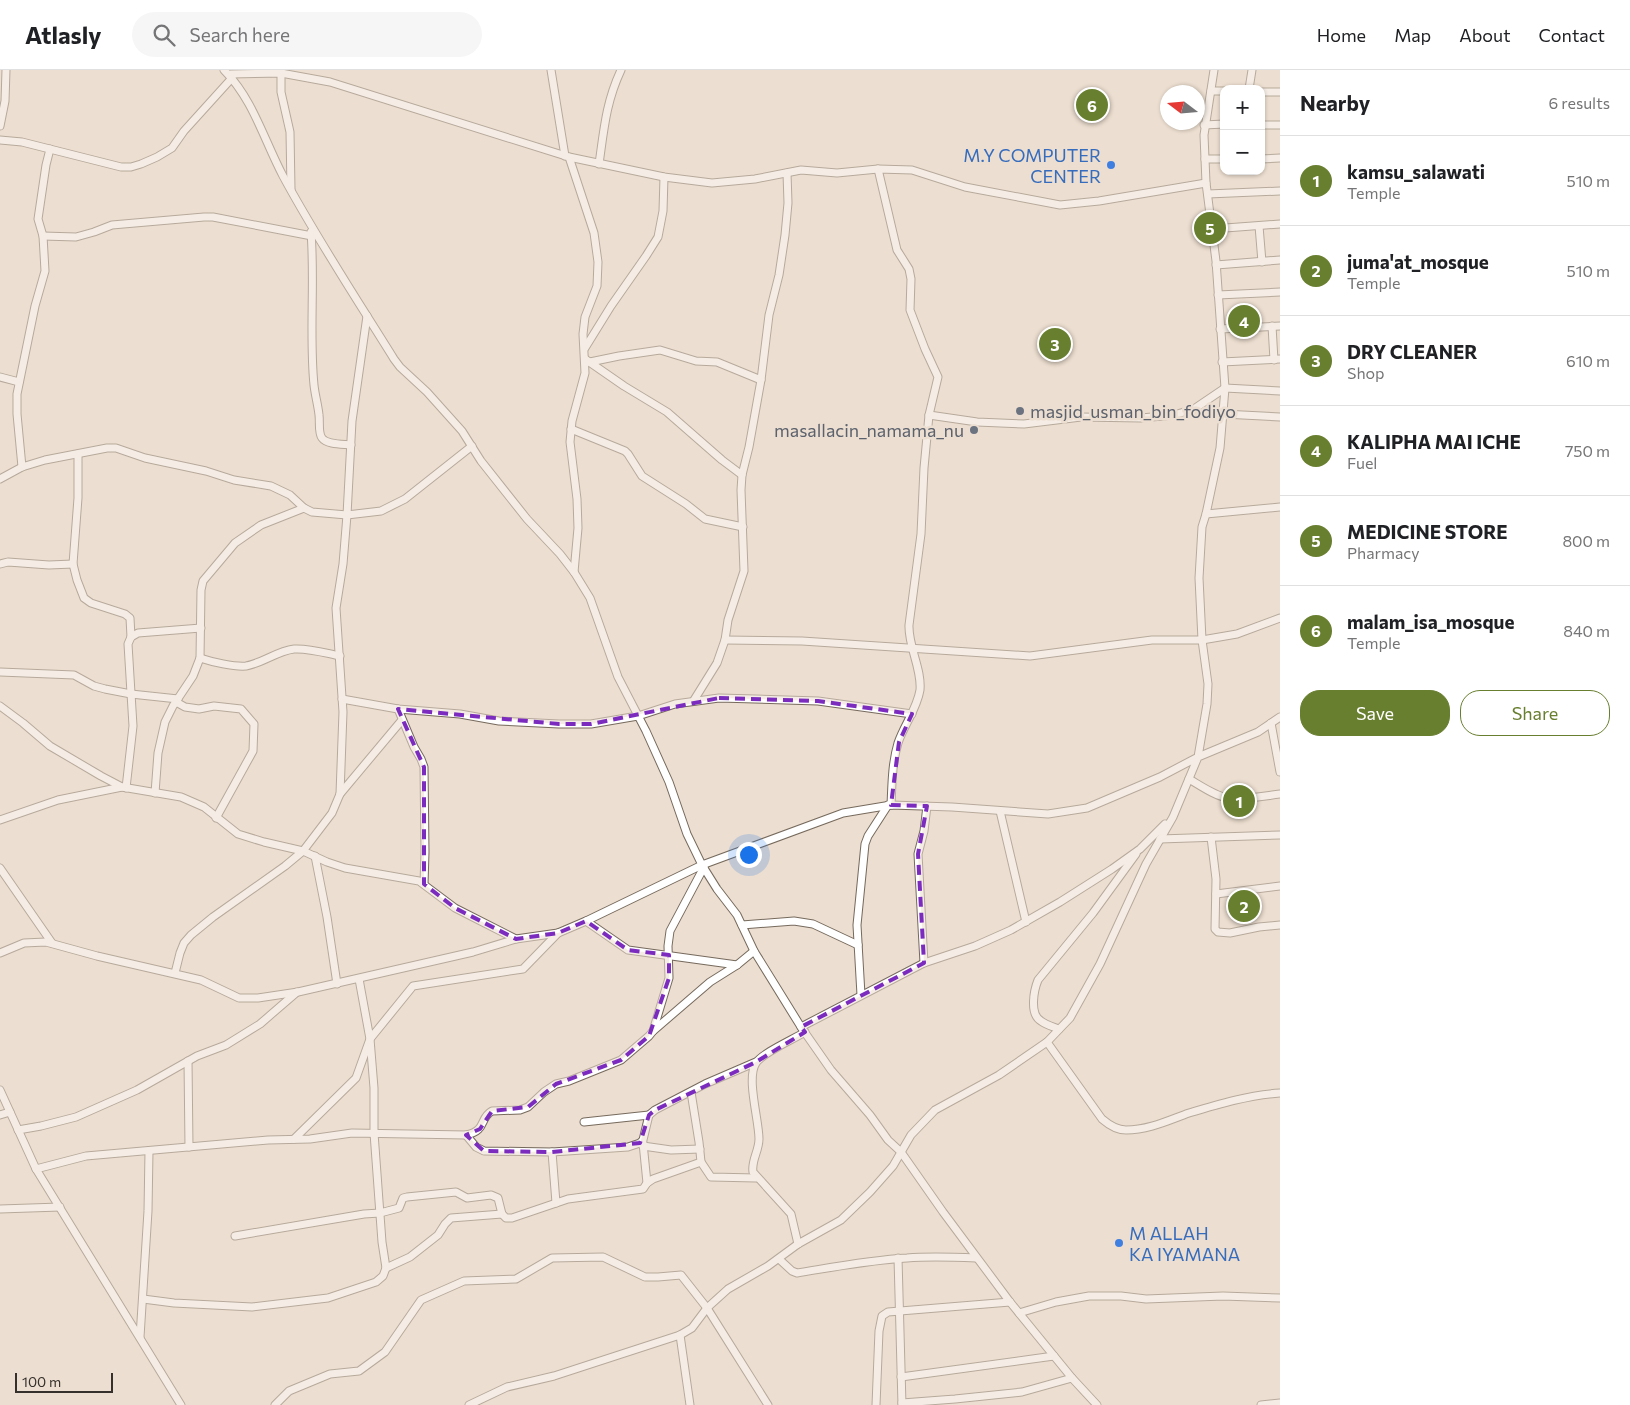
<!DOCTYPE html>
<meta charset="utf-8">
<style>
:root{--surface:#fff;--page:#f6f6f6;--text:#202124;--muted:#757577;--line:#e0e0e0;--accent:#697f30}
body{margin:0;font-family:Commissioner,sans-serif;background:var(--page);color:var(--text)}
.controls{position:absolute;right:15px;top:15px;display:grid;overflow:hidden;border-radius:10px;box-shadow:0 1px 4px #0004}
.controls button{width:45px;height:45px;display:grid;place-items:center;padding:0;border:0;border-bottom:1px solid var(--line);background:var(--surface);color:var(--text);font:25px sans-serif}
.compass{position:absolute;left:1160px;top:15px;width:45px;height:45px;border-radius:50%;background:var(--surface);box-shadow:0 1px 4px #0004;rotate:286deg}
.scale{position:absolute;left:15px;bottom:12px;width:98px;box-sizing:border-box;padding-left:5px;border:2px solid #35302b;border-top:0;font-size:14px;line-height:18px;white-space:nowrap;color:#35302b;-webkit-text-stroke:4px #ecded0;paint-order:stroke}
.you{position:absolute;left:748px;top:784px;width:18px;height:18px;margin:-12px;border:4px solid #fff;border-radius:50%;background:#1a73e8;box-shadow:0 0 0 8px #1a73e833}
.badge{display:grid;place-items:center;width:32px;height:32px;border-radius:50%;background:var(--accent);color:#fff;font-size:16px;font-weight:700}
.pin{position:absolute;translate:-50% -50%;border:2px solid #fff;box-shadow:0 1px 5px #0006}
.list{margin:0;padding:0;list-style:none}
h2{display:flex;justify-content:space-between;align-items:center;height:65px;margin:0;padding:0 20px;font-size:21px}
h2 small{font-size:16px;font-weight:400;color:var(--muted)}
.list li{display:grid;grid-template-columns:32px 1fr auto;gap:15px;align-items:center;box-sizing:border-box;height:90px;padding:0 20px;border-top:1px solid var(--line)}
.list b{display:block;font-size:19px;white-space:nowrap}
.list p{margin:0;font-size:16px;white-space:nowrap;color:var(--muted)}
.list em{font-size:16px;font-style:normal;color:var(--muted)}
.actions{display:flex;gap:10px;padding:15px 20px}
.actions a{flex:1;padding:11px 0;border:1px solid var(--accent);border-radius:20px;text-align:center;font-size:18px;color:var(--accent)}
.actions .main{background:var(--accent);color:#fff}
.icon{flex:none;width:28px;height:28px;fill:none;stroke:currentColor;stroke-width:2;stroke-linecap:round;stroke-linejoin:round}
.map{position:relative;flex:none;width:1280px;height:1335px;overflow:hidden}
header{display:flex;align-items:center;gap:30px;box-sizing:border-box;height:70px;padding:0 25px;background:var(--surface);border-bottom:1px solid var(--line)}
header strong{font-size:24px}
nav{display:flex;gap:28px;margin-inline-start:auto;font-size:18px}
.search{width:350px;height:45px;background:var(--page);display:flex;align-items:center;gap:12px;box-sizing:border-box;padding:0 18px;border-radius:28px;color:var(--muted);font-size:19px}
main{display:flex}
aside{flex:1;background:var(--surface)}
.map>svg:first-child{display:block}
.lines{fill:none;stroke-linecap:round;stroke-linejoin:round}
.minor-casing{stroke:#766a5d;stroke-width:9}
.minor{stroke:#fff;stroke-width:7}
.marked{fill:none;stroke:#7b2cbf;stroke-width:4;stroke-dasharray:10 6;stroke-linejoin:round}
.shop-dot{fill:#3f7fe0;stroke:#ecded0;stroke-width:2}
.worship-dot{fill:#6b7280;stroke:#ecded0;stroke-width:2}
.labels{text-anchor:middle;dominant-baseline:central;stroke-width:5;stroke-linejoin:round;paint-order:stroke}
.shop-label{font-size:18px;fill:#366cbe;stroke:#ecded0;text-anchor:end}
.worship-label{font-size:18px;fill:#5b616d;stroke:#ecded0;text-anchor:start}
</style>
<header>
<strong>Atlasly</strong>
<div class="search"><svg class="icon" aria-label="search" viewBox="0 0 24 24"><circle cx="10" cy="10" r="6"/><path d="M15 15l6 6"/></svg>Search here</div>
<nav><a>Home</a><a>Map</a><a>About</a><a>Contact</a></nav>
</header>
<main>
<div class="map">
<svg width="1280" height="1335" viewBox="0 0 1280 1335">
<rect width="100%" height="100%" fill="#ecded0"/>
<g class="lines">
<defs>
<g id="minor">
<path d="M224,0C253,29 264,70 283,106C317,169 356,228 394,289L400,297L427,322L462,361L481,391L527,449L560,484L574,502L590,528L618,607L646,661L669,712L687,764L702,795L717,819L737,845L754,881L801,957L831,1000L870,1045L888,1070L901,1082L943,1142L1010,1232L1072,1308L1097,1335"/>
<polyline points="281,0 281,22 290,62 291,119"/>
<polyline points="551,0 565,86"/>
<polyline points="231,4 281,3 330,12 569,87 664,107 712,113 755,109 801,100 837,103 878,99 912,100 965,117 1060,135 1099,131 1206,113"/>
<polyline points="1249,19 1252,0"/>
<polyline points="1211,21 1224,21"/>
<polyline points="1261,22 1280,22"/>
<polyline points="1204,55 1224,54"/>
<polyline points="1261,55 1280,55"/>
<polyline points="0,56 5,31 6,0"/>
<polyline points="0,70 22,72 121,97 131,97 141,94 157,87 172,78 184,61 232,8 231,5"/>
<polyline points="569,87 594,163 598,192 597,216 585,247 583,264 585,303 572,351 570,372 577,429 578,458 574,502"/>
<polyline points="1205,89 1224,89"/>
<polyline points="1261,89 1280,88"/>
<path d="M599,94C604,59 606,32 621,0"/>
<path d="M878,99L897,180L909,199L911,209L910,240L925,279L938,307L929,345L924,398L921,464L909,555C908,576 922,599 920,620C917,639 904,655 898,673C892,693 892,714 891,735"/>
<polyline points="1208,124 1280,121"/>
<polyline points="1259,156 1262,192"/>
<polyline points="1212,159 1280,154"/>
<path d="M311,162C315,213 309,265 314,315C315,325 318,335 319,345C320,352 318,363 322,368C327,375 344,374 351,375"/>
<polyline points="43,166 76,167 94,162 112,155 204,147 213,147 312,166"/>
<polyline points="1216,195 1280,190"/>
<polyline points="1218,225 1280,222"/>
<polyline points="1272,256 1274,290"/>
<polyline points="1220,259 1280,256"/>
<polyline points="585,278 611,236 646,186 658,167 663,141 664,107"/>
<polyline points="585,289 624,316 667,342 722,390 742,405"/>
<polyline points="590,292 619,286 660,280 696,291 717,292 761,310"/>
<polyline points="1222,292 1280,289"/>
<polyline points="0,307 19,312"/>
<polyline points="1223,344 1280,347"/>
<polyline points="929,345 977,352 1024,354 1081,347 1141,348 1174,345 1194,339 1225,318 1280,321"/>
<polyline points="571,359 625,381 628,384 642,406 686,434 705,449 743,457"/>
<polyline points="78,384 78,428 73,494 77,510 84,528 91,533 125,544 130,548 131,567"/>
<polyline points="22,397 17,344 17,324 35,236 45,201 43,166 38,149 46,95 50,79"/>
<polyline points="0,409 22,397 45,390 107,378 116,378 145,388 206,401 234,410 271,416 290,425 304,438 312,442 347,445 381,441 405,429 472,376"/>
<polyline points="1206,444 1280,437"/>
<polyline points="0,494 8,492 49,495 73,494"/>
<polyline points="725,570 802,571 1030,586 1152,570 1202,570 1237,564 1280,548"/>
<path d="M200,588C212,592 234,597 246,596C263,593 277,581 294,579C309,578 325,583 340,586"/>
<polyline points="0,602 74,605 94,616 105,619 131,624 178,629"/>
<polyline points="342,629 398,639 460,644 499,651 559,654 591,654 638,646 675,634 719,628 818,631 912,644"/>
<polyline points="694,630 717,593 725,570 728,550 744,501 741,420 742,405 749,377 761,310 769,245 779,205 785,165 788,133 787,103"/>
<polyline points="176,632 185,637 199,639 214,636 241,639 254,654 253,681 216,748"/>
<polyline points="0,636 23,653 50,676 101,706 122,717 181,727 204,737 238,764 264,772 303,781 327,792 345,798 419,811 455,838 516,869"/>
<polyline points="398,639 414,677 421,689 424,697 425,782 424,814"/>
<polyline points="1271,653 1280,702"/>
<path d="M1189,709C1201,716 1215,726 1228,728C1245,730 1264,726 1280,724"/>
<polyline points="126,718 133,656 128,574 131,567 138,563 201,558"/>
<polyline points="155,723 158,683 165,652 173,636 193,606 200,588 201,520 203,511 235,473 261,455 304,438"/>
<polyline points="340,724 402,650"/>
<polyline points="1000,741 1026,852"/>
<polyline points="0,750 58,730 122,717"/>
<polyline points="1211,767 1216,809 1215,859 1218,862 1230,863 1259,857 1280,855"/>
<polyline points="1160,769 1280,765"/>
<polyline points="315,786 327,847 337,914"/>
<polyline points="0,798 52,873"/>
<polyline points="1216,824 1280,816"/>
<polyline points="586,851 628,880 737,895"/>
<polyline points="742,855 794,851 813,854 858,875"/>
<polyline points="0,883 24,873 46,872 97,886 201,910 239,928 258,928 298,922 473,882 516,869 558,863 586,851 702,795 843,743 891,735 952,737 1048,744 1087,738 1160,707 1198,687 1207,634 1208,614 1202,570 1199,508 1202,457 1206,444 1220,378 1225,318 1216,191 1206,113 1204,65 1214,0"/>
<polyline points="924,893 918,784 924,761 927,736"/>
<polyline points="175,903 180,883 184,873 191,865 213,847 285,796 303,781 332,743 340,724 343,642 336,538 343,494 347,445 352,351 367,246"/>
<polyline points="861,925 857,855 865,774 868,766 888,735"/>
<polyline points="801,957 924,893 975,876 1011,860 1060,832 1112,799 1140,779 1165,754"/>
<path d="M1059,959C1054,957 1046,955 1041,951C1029,944 1034,920 1038,910L1093,843L1136,784"/>
<polyline points="653,961 669,908 668,876 670,861 704,797"/>
<path d="M1047,972L1102,1049C1109,1055 1117,1060 1126,1060C1149,1060 1169,1050 1189,1043C1219,1034 1249,1025 1280,1023"/>
<polyline points="188,991 189,1077"/>
<polyline points="0,1020 36,1099 181,1335"/>
<polyline points="691,1022 699,1072 701,1092"/>
<polyline points="0,1045 10,1042"/>
<polyline points="584,1052 649,1045"/>
<polyline points="18,1060 41,1056 76,1047 137,1020 197,986 226,975 260,954 297,922"/>
<polyline points="466,1065 476,1077 484,1081 552,1082 628,1077 640,1073 643,1070 649,1045 655,1040 705,1014 756,992"/>
<polyline points="294,1069 356,1008 370,969 413,916 523,899 558,863"/>
<polyline points="643,1073 647,1113"/>
<polyline points="643,1076 671,1080 700,1079"/>
<polyline points="552,1082 556,1133"/>
<path d="M36,1099L86,1086L268,1070L310,1069L352,1063L466,1065C487,1061 479,1048 492,1041L520,1040L528,1037L544,1022L556,1014L569,1011L621,990L649,966L653,961L710,912L737,895L754,881"/>
<polyline points="0,1139 60,1137"/>
<polyline points="235,1166 364,1144 380,1143 399,1138 403,1128 407,1127 456,1122 467,1128 491,1125 498,1128 502,1144 506,1148 512,1148 568,1129 643,1119 647,1113 653,1109 701,1092 711,1107 756,1108"/>
<path d="M798,1174L791,1144L753,1102C751,1091 759,1081 759,1069C759,1050 746,1008 756,993C762,983 794,969 805,962"/>
<polyline points="898,1188 902,1335"/>
<path d="M779,1189L792,1201L797,1203C834,1197 870,1190 907,1188C930,1186 953,1187 976,1188"/>
<polyline points="386,1198 410,1187 438,1165 445,1154 451,1148 502,1144"/>
<polyline points="143,1229 174,1233 252,1237 328,1228 376,1212 383,1206 386,1198 382,1172 374,1063 374,1018 370,969 359,909"/>
<polyline points="1019,1243 1056,1232 1089,1226 1121,1226 1146,1229 1223,1226 1280,1228"/>
<polyline points="680,1265 690,1335"/>
<polyline points="140,1267 148,1141 149,1081"/>
<polyline points="901,1307 1054,1286"/>
<polyline points="902,1333 955,1329 1022,1322 1072,1308"/>
<polyline points="275,1335 289,1321 330,1304 359,1301 385,1282 421,1230 464,1211 516,1209 552,1188 603,1187 645,1207 658,1207 681,1205 707,1238 768,1335"/>
<polyline points="469,1335 507,1317 554,1306 680,1265 692,1258 707,1238 728,1219 768,1196 798,1174 841,1150 870,1122 893,1096 911,1065 935,1040 999,1005 1047,972 1070,948 1100,894 1146,794 1173,747 1198,687 1258,662 1280,647"/>
<polyline points="876,1335 879,1261 882,1246 888,1242 1010,1232"/>
<polyline points="1261,1335 1280,1333"/>
</g>
</defs>
<use href="#minor" class="minor-casing"/>
<use href="#minor" class="minor"/>
</g>
<path d="M0 0H1280V1335H0ZM719,628L818,631L912,644L899,672L891,735L927,736L918,784L924,893L801,957L805,962L756,992L655,1040L649,1045L640,1073L552,1082L484,1081L466,1065L480,1059L492,1041L528,1037L556,1014L621,990L649,966L669,908V885L628,880L586,851L558,863L516,869L455,838L424,814V697L398,639L559,654H591Z" fill="#ecded0" fill-opacity=".55" fill-rule="evenodd"/>
<path class="marked" d="M719,628L818,631L912,644L899,672L891,735L927,736L918,784L924,893L801,957L805,962L756,992L655,1040L649,1045L640,1073L552,1082L484,1081L466,1065L480,1059L492,1041L528,1037L556,1014L621,990L649,966L669,908V885L628,880L586,851L558,863L516,869L455,838L424,814V697L398,639L559,654H591Z"/>
<g class="shop-dot">
<circle cx="1111" cy="95" r="5"/>
<circle cx="1119" cy="1173" r="5"/>
</g>
<g class="worship-dot">
<circle cx="1020" cy="341" r="5"/>
<circle cx="974" cy="360" r="5"/>
</g>
<g class="labels">
<g class="shop-label">
<text x="1101" y="85">M.Y COMPUTER<tspan x="1101" dy="21">CENTER</tspan></text>
<text x="1129" y="1163" text-anchor="start">M ALLAH<tspan x="1129" dy="21">KA IYAMANA</tspan></text>
</g>
<g class="worship-label">
<text x="1030" y="341">masjid_usman_bin_fodiyo</text>
<text x="964" y="360" text-anchor="end">masallacin_namama_nu</text>
</g>
</g>
</svg>
<div class="controls">
<button>+</button>
<button>−</button>
</div>
<svg class="compass" viewBox="-18 -18 36 36"><path d="M0-13l5 13h-10z" fill="#e53935"/><path d="M0 13l5-13h-10z" fill="#757577"/></svg>
<div class="scale">100 m</div>
<div class="you"></div>
<div class="pin badge" style="left:1239px;top:731px">1</div>
<div class="pin badge" style="left:1244px;top:836px">2</div>
<div class="pin badge" style="left:1055px;top:274px">3</div>
<div class="pin badge" style="left:1244px;top:251px">4</div>
<div class="pin badge" style="left:1210px;top:158px">5</div>
<div class="pin badge" style="left:1092px;top:35px">6</div>
</div>
<aside>
<h2>Nearby<small>6 results</small></h2>
<ul class="list">
<li><span class="badge">1</span><div><b>kamsu_salawati</b><p>Temple</p></div><em>510 m</em></li>
<li><span class="badge">2</span><div><b>juma'at_mosque</b><p>Temple</p></div><em>510 m</em></li>
<li><span class="badge">3</span><div><b>DRY CLEANER</b><p>Shop</p></div><em>610 m</em></li>
<li><span class="badge">4</span><div><b>KALIPHA MAI ICHE</b><p>Fuel</p></div><em>750 m</em></li>
<li><span class="badge">5</span><div><b>MEDICINE STORE</b><p>Pharmacy</p></div><em>800 m</em></li>
<li><span class="badge">6</span><div><b>malam_isa_mosque</b><p>Temple</p></div><em>840 m</em></li>
</ul>
<div class="actions"><a class="main">Save</a><a>Share</a></div>
</aside>
</main>
